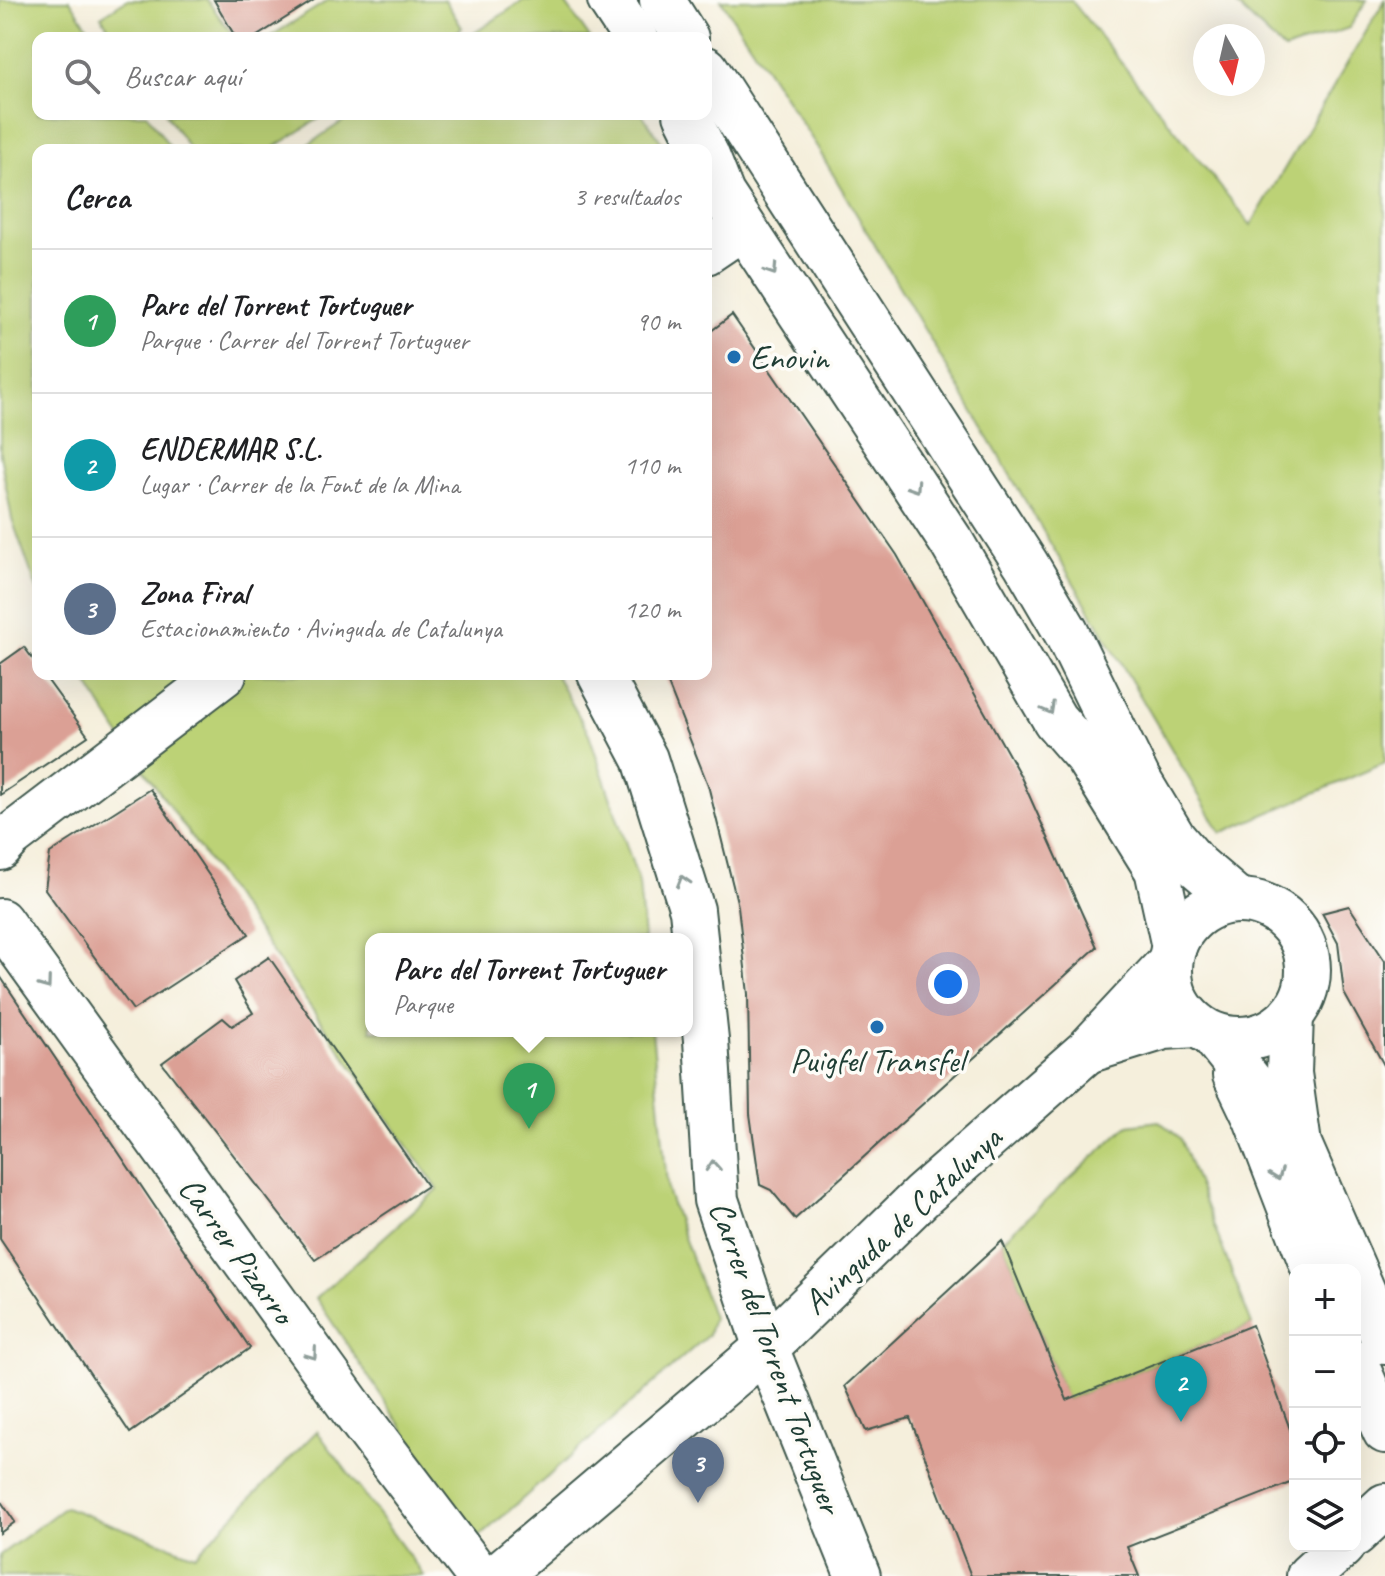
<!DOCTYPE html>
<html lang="es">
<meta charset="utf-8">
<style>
:root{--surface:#fff;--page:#f6f6f6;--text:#202124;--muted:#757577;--line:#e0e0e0;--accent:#1f6fb2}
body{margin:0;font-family:Caveat,sans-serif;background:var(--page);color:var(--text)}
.controls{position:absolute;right:24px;bottom:24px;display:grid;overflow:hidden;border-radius:16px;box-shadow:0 8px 32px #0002}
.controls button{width:72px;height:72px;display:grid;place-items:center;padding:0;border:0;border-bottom:2px solid var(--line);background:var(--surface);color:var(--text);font:40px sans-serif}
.compass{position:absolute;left:1193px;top:24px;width:72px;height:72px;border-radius:50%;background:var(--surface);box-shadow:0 8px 32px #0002;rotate:172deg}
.you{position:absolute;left:948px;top:984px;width:28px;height:28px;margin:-20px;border:6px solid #fff;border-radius:50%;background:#1a73e8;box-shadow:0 0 0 12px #1a73e833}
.badge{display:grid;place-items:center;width:52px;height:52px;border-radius:50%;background:var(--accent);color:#fff;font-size:26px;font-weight:700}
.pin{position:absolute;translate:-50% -66px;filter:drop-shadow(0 2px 4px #0008)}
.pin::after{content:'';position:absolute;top:42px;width:28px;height:24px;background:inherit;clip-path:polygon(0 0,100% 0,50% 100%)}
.popup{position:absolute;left:365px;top:933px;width:328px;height:104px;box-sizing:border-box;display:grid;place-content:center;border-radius:16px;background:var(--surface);filter:drop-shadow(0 2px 6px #0005);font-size:26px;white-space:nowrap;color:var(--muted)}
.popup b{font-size:30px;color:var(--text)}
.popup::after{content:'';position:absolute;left:50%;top:100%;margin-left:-16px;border:16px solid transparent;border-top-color:var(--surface)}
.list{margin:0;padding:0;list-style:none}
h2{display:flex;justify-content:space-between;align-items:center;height:104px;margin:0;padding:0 32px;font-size:34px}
h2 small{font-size:26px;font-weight:400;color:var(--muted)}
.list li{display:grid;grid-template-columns:52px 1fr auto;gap:24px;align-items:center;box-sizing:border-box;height:144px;padding:0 32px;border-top:2px solid var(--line)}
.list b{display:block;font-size:30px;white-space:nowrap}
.list p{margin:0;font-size:26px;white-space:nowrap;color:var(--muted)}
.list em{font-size:26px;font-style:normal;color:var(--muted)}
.icon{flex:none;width:44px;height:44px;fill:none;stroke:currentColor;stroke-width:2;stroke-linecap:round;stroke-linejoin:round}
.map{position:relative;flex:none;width:1385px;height:1576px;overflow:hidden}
.search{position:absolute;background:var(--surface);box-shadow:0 8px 32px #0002;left:32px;top:32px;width:680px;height:88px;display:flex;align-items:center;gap:20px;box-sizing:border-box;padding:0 28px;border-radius:16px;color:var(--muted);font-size:30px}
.panel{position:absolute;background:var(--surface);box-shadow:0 8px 32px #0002;left:32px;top:144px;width:680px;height:536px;border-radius:16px}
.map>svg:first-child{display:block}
.green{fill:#bcd276;stroke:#6e8855;stroke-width:2}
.building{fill:#dba095}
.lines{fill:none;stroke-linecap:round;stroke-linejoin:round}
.minor-casing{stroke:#3f584d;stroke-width:48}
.major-casing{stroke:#3f584d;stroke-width:48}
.minor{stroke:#fff;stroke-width:44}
.major{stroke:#fff;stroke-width:44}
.oneway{stroke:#8f9e9a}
.poi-dot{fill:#1f6fb2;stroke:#fdfcf7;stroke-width:3}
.labels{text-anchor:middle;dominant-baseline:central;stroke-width:7;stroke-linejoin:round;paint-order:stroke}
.poi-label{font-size:34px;fill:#1f3d34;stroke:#fdfcf7;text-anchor:start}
.street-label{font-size:34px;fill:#1f3d34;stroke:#fdfcf7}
</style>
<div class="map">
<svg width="1385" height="1576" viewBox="0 0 1385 1576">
<rect width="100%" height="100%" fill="#fdfcf7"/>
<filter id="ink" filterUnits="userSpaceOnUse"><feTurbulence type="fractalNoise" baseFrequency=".0125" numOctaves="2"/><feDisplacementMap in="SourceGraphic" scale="16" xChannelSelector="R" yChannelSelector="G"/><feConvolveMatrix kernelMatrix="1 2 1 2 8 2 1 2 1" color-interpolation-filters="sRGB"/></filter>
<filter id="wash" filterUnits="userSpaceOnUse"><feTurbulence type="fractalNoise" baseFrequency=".006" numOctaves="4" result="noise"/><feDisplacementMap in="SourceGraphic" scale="32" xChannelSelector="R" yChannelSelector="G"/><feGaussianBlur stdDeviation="1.8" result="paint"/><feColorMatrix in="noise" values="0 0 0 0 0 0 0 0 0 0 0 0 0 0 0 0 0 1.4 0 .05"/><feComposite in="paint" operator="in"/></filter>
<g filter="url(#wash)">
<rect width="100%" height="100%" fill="#f5efdc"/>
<g class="green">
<polygon points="0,0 70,0 95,38 38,38 38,114 147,114 172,150 38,150 38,592 12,519 0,454"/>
<polygon points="126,0 207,0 235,38 116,38 101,16"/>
<polygon points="329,0 445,0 462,28 446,38 268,38"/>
<polygon points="524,0 563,0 590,38 467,38"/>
<polygon points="721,0 1071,0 1251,225 1385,0 1385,763 1221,833 814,142"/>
<polygon points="1231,0 1367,0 1349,28 1284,50"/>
<polygon points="166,114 326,114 270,150 190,150"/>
<polygon points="354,114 642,114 667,150 300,150"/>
<polygon points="82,674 555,674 589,734 639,883 644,939 371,939 371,1031 652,1031 668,1193 713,1318 708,1335 477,1539 316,1298 438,1189 117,731"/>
<polygon points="1159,1121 1180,1138 1252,1325 1067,1400 1002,1241 1128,1125"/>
<polygon points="317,1431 424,1576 0,1576 0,1555 65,1507 195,1555"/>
</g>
<g id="blocks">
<g class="building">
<polygon points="214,0 314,0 254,38 236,38"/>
<polygon points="732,315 897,555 1020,775 1097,947 795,1219 771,1190 760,1185 750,1114 748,994 738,906 708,785 664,674 706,674 706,335"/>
<polygon points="24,647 38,666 38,674 43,674 88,736 0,795 0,664"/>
<polygon points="150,789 249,934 133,1010 45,889 50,853"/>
<polygon points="1349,906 1385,961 1385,1067 1344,993 1338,943 1322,913"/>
<polygon points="269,957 427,1186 315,1260 162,1063 223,1018 232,1026 253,1013 234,981"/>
<polygon points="0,976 250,1348 130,1433 0,1239"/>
<polygon points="1002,1241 1067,1400 1252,1325 1295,1443 1295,1481 1127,1547 1139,1576 971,1576 910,1418 866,1431 845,1386"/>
<polygon points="0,1500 15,1522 0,1533"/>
</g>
</g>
</g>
<g filter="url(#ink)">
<use href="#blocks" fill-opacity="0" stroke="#3f584d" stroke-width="2"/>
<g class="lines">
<defs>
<g id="minor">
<polyline points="610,0 635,38"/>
<polyline points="686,114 704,150"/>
<polyline points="706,154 722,194 952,543 1055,720 1087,757 1154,865"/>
<polyline points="706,252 743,227"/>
<polyline points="600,674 645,759 692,910 706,1040 716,1200 766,1348 858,1576"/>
<polyline points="0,848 10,837 224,674"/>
<polyline points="0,921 353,1410 479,1576"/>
<polyline points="1090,1050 1164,1027 1196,1025"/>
<polyline points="1235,1075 1256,1119 1314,1270"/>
<polyline points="1355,1362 1385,1431"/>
<polyline points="1355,1534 1385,1506"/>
<polyline points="497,1576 766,1348 923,1195 1087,1051 1169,963"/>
<polyline points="1309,1576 1342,1546"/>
</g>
<g id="major">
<polyline points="662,0 686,38"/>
<polyline points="706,69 1026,564 1066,632 1138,779 1174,839 1197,866 1238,901"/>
<polyline points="1143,805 1174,947"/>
<circle cx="1239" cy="970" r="69"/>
<polyline points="1291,1015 1289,1073 1299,1144 1354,1270"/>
<polyline points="1213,1035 1298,1142"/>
<polyline points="1355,1273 1385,1342"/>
</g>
</defs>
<use href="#minor" class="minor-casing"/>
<use href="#major" class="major-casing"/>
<use href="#minor" class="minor"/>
<use href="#major" class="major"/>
</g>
<defs><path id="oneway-chevron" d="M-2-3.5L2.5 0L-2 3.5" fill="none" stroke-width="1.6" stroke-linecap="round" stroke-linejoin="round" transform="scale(2)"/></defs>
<g class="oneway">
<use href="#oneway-chevron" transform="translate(772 270) rotate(57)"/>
<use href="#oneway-chevron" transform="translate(915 487) rotate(57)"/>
<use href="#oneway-chevron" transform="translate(1049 709) rotate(61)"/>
<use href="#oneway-chevron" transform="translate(683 881) rotate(-107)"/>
<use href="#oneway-chevron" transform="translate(46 984) rotate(54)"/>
<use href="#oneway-chevron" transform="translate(713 1166) rotate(-94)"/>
<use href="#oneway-chevron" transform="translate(1277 1175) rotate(70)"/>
<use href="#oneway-chevron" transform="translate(312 1354) rotate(54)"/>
</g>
</g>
<g class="poi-dot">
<circle cx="734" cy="357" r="8"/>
<circle cx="877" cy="1027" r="8"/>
</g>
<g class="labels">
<g class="poi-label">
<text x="750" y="357">Enovin</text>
<text x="877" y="1060" text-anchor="middle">Puigfel Transfel</text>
</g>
<g class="street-label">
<text transform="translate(902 1220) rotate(-43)">Avinguda de Catalunya</text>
<text transform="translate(237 1250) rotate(54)">Carrer Pizarro</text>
<text transform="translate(776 1357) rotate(70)">Carrer del Torrent Tortuguer</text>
</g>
</g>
</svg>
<div class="controls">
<button>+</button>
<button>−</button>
<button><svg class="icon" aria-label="locate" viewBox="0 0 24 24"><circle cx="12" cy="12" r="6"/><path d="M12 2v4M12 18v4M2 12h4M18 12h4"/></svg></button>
<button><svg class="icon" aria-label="layers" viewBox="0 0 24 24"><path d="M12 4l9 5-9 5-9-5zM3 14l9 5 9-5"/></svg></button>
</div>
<svg class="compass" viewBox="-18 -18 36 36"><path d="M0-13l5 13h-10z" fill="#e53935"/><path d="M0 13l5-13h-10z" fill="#757577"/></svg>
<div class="you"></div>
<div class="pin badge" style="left:529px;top:1129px;background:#2e9e5b">1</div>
<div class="popup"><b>Parc del Torrent Tortuguer</b>Parque</div>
<div class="pin badge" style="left:1181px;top:1422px;background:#0f9aa8">2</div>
<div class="pin badge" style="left:698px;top:1503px;background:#5c6f8a">3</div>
<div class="search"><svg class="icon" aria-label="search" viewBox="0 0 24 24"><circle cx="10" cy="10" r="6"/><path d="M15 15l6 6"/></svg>Buscar aquí</div>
<section class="panel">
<h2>Cerca<small>3 resultados</small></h2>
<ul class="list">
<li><span class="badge" style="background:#2e9e5b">1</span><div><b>Parc del Torrent Tortuguer</b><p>Parque · Carrer del Torrent Tortuguer</p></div><em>90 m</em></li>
<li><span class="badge" style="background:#0f9aa8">2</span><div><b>ENDERMAR S.L.</b><p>Lugar · Carrer de la Font de la Mina</p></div><em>110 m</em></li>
<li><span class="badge" style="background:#5c6f8a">3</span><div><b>Zona Firal</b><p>Estacionamiento · Avinguda de Catalunya</p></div><em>120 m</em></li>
</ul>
</section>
</div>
